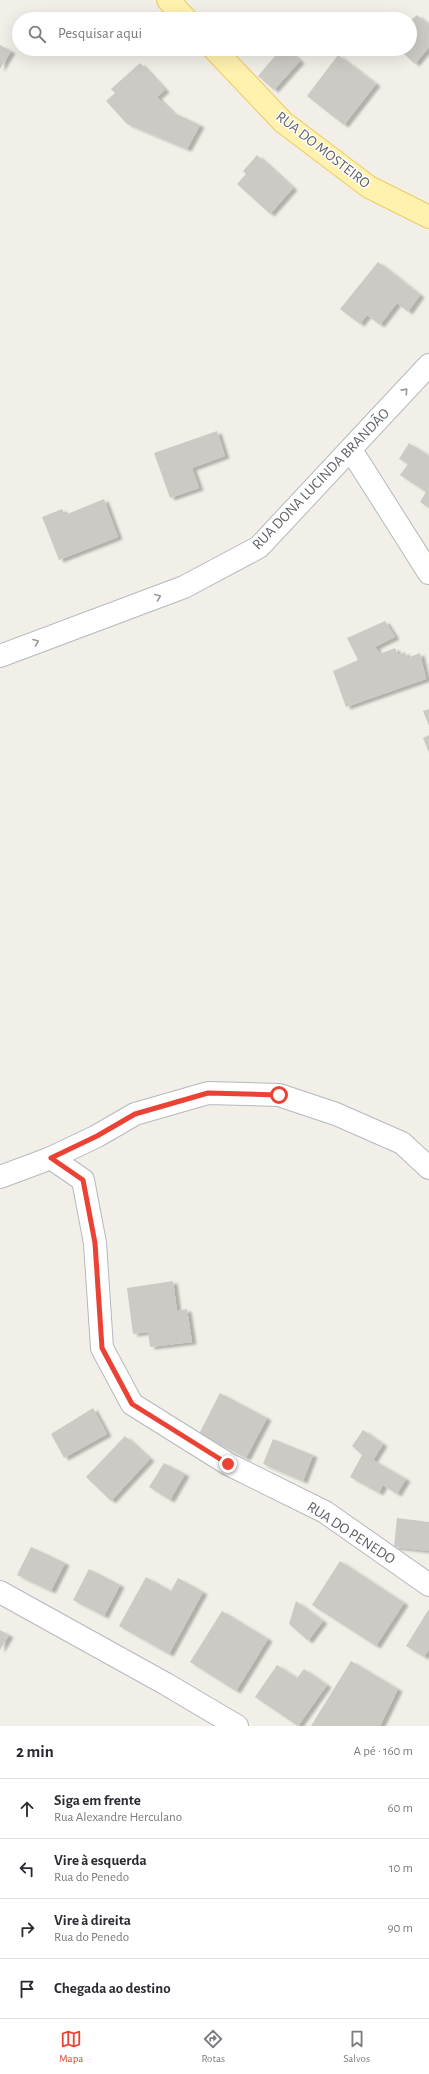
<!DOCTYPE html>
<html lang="pt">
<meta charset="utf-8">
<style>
:root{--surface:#fff;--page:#f2f2f3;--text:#2b2b33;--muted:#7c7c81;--line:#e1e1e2;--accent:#ea4335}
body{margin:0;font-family:"Alegreya Sans",sans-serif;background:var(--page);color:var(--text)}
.stop{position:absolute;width:12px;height:12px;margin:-9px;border:3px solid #ea4335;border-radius:50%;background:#fff}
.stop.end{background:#ea4335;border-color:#fff;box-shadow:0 1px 4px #0008}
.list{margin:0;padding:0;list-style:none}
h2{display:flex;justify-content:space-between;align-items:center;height:52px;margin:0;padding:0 16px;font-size:17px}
h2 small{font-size:13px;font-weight:400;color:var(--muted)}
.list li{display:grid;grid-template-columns:26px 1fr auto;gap:12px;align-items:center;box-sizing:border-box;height:60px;padding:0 16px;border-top:1px solid var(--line)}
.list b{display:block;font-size:15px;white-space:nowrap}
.list p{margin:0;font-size:13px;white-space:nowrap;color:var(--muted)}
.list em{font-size:13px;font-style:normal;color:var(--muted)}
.icon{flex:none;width:22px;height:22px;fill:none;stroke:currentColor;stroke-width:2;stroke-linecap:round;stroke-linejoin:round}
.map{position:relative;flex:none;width:429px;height:1726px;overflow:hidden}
.search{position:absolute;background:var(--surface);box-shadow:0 4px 16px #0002;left:12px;right:12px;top:12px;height:44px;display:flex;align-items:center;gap:10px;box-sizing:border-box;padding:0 14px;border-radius:22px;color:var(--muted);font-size:15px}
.sheet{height:292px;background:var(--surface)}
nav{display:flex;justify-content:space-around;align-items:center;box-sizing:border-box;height:56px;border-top:1px solid var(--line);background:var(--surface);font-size:11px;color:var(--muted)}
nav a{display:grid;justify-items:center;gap:2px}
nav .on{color:var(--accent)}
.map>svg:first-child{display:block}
.building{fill:#cccac5;filter:url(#shadow)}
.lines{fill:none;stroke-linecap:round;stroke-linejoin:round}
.minor-casing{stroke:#b5b8bc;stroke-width:24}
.major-casing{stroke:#f2c960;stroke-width:24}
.minor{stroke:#fff;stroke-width:22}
.major{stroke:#fff2af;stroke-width:22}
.oneway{stroke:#979a9d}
.route{stroke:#ea4335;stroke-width:5}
.labels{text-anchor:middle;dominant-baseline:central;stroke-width:3;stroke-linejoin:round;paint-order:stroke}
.street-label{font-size:15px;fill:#5f6368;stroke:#fff}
</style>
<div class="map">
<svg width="429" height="1726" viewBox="0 0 429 1726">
<defs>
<filter id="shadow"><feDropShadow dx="4.5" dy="2.5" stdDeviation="1" flood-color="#0004"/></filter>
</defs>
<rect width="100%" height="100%" fill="#f1efe8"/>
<g class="building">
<polygon points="417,15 429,25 429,47 415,64 403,53 402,49 410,49 410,21"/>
<polygon points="0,45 11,51 0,69"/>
<polygon points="281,49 287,49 300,61 274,90 258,76"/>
<polygon points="338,55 376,84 344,125 307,96"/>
<polygon points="140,63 165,90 157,97 172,112 200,125 187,149 127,124 106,101 115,93 111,89"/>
<polygon points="257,155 293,188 270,214 237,184 246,174 243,171"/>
<polygon points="378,262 420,295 408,312 397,303 380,325 367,315 360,324 340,309"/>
<polygon points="217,431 225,456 192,468 199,488 170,498 154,453"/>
<polygon points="409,443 429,456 429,508 420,502 426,492 400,475 408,464 399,459"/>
<polygon points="104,499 118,537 59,560 42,517 62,509 65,515"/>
<polygon points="385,621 395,637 375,647 380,654 395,648 398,655 405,652 407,658 420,653 426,679 346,707 333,671 358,660 347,638"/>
<polygon points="429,709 429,726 423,711"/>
<polygon points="429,735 429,753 423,738"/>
<polygon points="173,1281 177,1311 187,1309 192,1342 150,1347 148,1332 133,1334 127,1288"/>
<polygon points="220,1393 267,1418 246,1458 199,1434"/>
<polygon points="93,1408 107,1434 64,1458 51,1434"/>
<polygon points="363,1430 383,1444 373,1460 406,1479 397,1494 383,1485 379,1493 350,1477 362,1455 352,1446"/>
<polygon points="125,1436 150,1459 111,1501 86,1477"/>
<polygon points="273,1439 313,1455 303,1481 263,1464"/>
<polygon points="164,1463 185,1474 170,1500 149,1487"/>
<polygon points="397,1518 429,1522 429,1551 394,1547"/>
<polygon points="31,1547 65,1563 51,1591 17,1575"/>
<polygon points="340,1561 404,1603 376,1646 312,1605"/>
<polygon points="89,1569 120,1585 104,1616 73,1600"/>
<polygon points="146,1577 171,1591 178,1578 203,1592 169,1654 119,1626"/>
<polygon points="296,1601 323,1621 308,1641 289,1624"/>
<polygon points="429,1609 429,1649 424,1657 406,1646"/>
<polygon points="222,1611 268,1639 236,1691 190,1662"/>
<polygon points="0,1630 9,1635 0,1650"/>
<polygon points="351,1661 398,1689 380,1726 311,1726"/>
<polygon points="277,1665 297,1678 304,1669 327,1685 298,1726 255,1697"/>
</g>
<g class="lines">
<defs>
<g id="minor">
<polyline points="351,450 429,573"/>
<polyline points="0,656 184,587 259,547 429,365"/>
<polyline points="51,1158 83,1180 95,1243 102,1348 132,1404 228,1464 325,1512 429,1585"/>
<polyline points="0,1177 51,1158 97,1136 135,1114 208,1093 279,1095 336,1114 402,1143 429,1168"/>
<polyline points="0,1592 166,1684 237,1726"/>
</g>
<g id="major">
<polyline points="168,0 186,19"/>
<polyline points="214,49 283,122 369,187 429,217"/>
</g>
</defs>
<use href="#minor" class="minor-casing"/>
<use href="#major" class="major-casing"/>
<use href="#minor" class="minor"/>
<use href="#major" class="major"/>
</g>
<defs><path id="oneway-chevron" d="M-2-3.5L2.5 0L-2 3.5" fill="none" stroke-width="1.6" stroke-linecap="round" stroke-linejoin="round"/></defs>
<g class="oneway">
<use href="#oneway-chevron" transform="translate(405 391) rotate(-48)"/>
<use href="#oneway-chevron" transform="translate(158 597) rotate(-21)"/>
<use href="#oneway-chevron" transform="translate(36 642) rotate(-21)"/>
</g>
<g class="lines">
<polyline class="route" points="228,1464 132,1404 102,1348 95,1243 83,1180 51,1158 97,1136 135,1114 208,1093 279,1095"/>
</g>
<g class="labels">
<g class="street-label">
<text transform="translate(323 150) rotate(38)">RUA DO MOSTEIRO</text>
<text transform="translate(321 479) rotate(-46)">RUA DONA LUCINDA BRANDÃO</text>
<text transform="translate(351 1533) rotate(33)">RUA DO PENEDO</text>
</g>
</g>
</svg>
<div class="stop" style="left:279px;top:1095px"></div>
<div class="stop end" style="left:228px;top:1464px"></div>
<div class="search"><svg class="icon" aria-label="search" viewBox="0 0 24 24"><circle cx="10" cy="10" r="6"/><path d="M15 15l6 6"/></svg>Pesquisar aqui</div>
</div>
<section class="sheet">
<h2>2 min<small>A pé · 160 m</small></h2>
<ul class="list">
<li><svg class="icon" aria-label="ahead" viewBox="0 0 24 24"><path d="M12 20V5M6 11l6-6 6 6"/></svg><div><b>Siga em frente</b><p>Rua Alexandre Herculano</p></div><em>60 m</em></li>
<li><svg class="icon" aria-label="left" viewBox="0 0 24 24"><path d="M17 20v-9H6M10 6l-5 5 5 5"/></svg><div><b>Vire à esquerda</b><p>Rua do Penedo</p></div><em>10 m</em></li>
<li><svg class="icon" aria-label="right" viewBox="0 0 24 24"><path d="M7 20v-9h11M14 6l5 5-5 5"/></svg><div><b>Vire à direita</b><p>Rua do Penedo</p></div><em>90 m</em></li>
<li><svg class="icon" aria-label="arrive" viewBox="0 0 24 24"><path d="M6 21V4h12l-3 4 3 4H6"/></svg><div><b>Chegada ao destino</b></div></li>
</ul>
</section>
<nav>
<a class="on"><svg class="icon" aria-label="map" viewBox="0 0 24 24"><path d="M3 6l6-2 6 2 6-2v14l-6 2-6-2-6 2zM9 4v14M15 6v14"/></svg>Mapa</a>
<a><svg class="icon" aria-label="directions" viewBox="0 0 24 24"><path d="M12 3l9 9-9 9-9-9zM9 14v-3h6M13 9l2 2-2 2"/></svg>Rotas</a>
<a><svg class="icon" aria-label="saved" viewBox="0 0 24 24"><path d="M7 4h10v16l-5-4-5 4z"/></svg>Salvos</a>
</nav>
